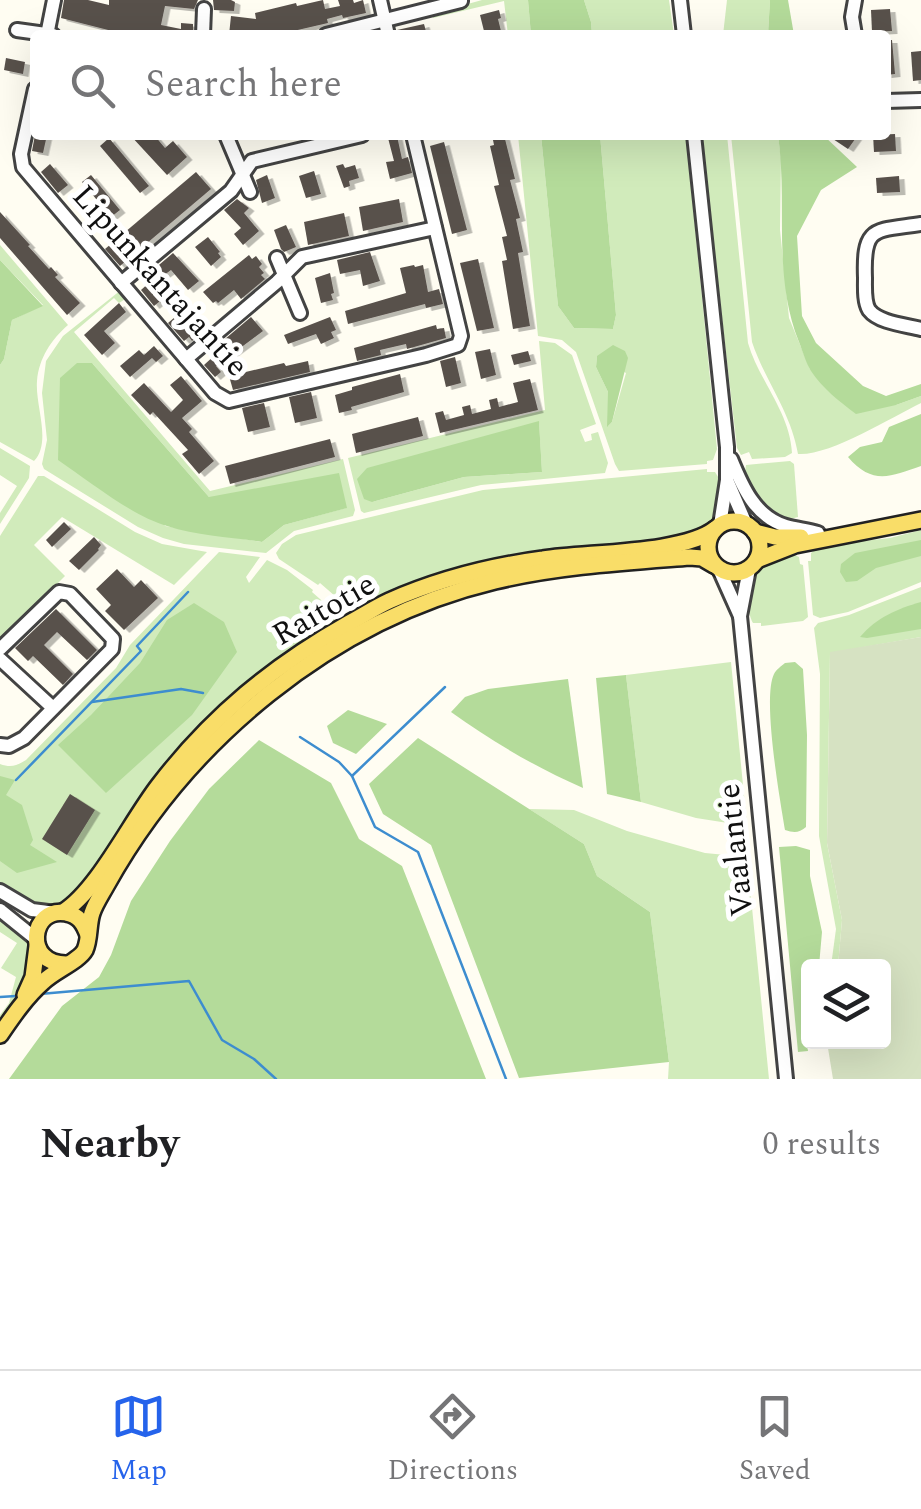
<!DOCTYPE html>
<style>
:root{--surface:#fff;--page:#f6f6f6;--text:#202124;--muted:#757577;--line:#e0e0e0;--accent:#2563eb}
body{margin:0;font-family:Spectral,serif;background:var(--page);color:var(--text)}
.controls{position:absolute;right:30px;bottom:30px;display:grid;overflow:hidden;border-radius:10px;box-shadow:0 10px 40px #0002}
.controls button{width:90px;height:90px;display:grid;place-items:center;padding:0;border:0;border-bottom:2px solid var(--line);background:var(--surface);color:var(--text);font:50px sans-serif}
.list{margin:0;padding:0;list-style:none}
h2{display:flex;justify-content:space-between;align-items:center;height:130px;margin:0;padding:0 40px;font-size:42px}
h2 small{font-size:32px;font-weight:400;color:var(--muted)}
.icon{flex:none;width:55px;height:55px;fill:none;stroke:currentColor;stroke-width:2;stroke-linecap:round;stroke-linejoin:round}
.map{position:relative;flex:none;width:921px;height:1079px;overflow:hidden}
.search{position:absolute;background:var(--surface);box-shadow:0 10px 40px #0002;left:30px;right:30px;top:30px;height:110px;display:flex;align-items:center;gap:25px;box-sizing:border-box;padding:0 35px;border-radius:10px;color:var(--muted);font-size:38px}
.sheet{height:290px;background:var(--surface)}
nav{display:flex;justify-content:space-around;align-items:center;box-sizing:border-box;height:140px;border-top:2px solid var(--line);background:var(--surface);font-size:28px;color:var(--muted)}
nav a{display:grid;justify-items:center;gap:5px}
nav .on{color:var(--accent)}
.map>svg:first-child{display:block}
.green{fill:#d1ebbb;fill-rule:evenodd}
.forest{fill:#b4db9a}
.cemetery{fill:#d6e2c2}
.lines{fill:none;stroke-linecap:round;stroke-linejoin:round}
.stream{stroke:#3d8dcf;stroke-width:2.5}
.building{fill:#59514c;filter:url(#shadow)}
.minor-casing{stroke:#434343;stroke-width:18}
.major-casing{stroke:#212121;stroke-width:20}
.minor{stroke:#fff;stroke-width:12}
.major{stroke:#f9dd68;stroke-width:15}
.labels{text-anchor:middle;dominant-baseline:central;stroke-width:10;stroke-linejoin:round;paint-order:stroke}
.street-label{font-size:32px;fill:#101010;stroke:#fff}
</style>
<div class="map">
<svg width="921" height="1079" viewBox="0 0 921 1079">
<defs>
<filter id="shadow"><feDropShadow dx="5.5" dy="3" stdDeviation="0" flood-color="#0004"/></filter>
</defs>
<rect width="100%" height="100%" fill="#fffdf2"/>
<g class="green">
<polygon points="482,0 528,0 531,35 508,35 504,1 433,18 432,14"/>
<polygon points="584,0 669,0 674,35 592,35 591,22"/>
<polygon points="727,0 770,0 768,35 723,35"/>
<path d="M518,135H541L558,306L574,328L613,329L616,315L600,135H686L717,449L713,460L707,461V464L619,471L615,464L576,352L562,340L538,336ZM597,356L626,373L612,422L608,426V392L596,367Z"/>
<path d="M701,135H727L748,343C759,381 790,412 792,453L785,457L752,459L749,452L741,455L737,448Z"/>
<path d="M731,135H778L781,159L780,230L789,318L810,369L896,405L921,396V403C890,418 830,456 798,454C791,412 765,381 752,342Z"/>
<path d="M0,245L68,325C51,340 39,358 37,381C35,406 52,442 34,461L0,442V365L4,359L12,320L43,305L0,260Z"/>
<path d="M121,290L127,298L119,303L114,298L74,332L210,491L343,459L355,510L353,516L294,531L266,553L184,544L163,538L138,527L44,469L42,464L47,440L42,393L46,361L63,336ZM92,363L209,497L346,508L284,525L262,542L165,526Z"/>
<path d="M539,341L555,343L572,355L596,424L580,430L585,442L592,440L591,434L598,432L608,463L605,473L481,485L364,513L361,511L348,458L545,410ZM539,422L542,472L464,477L372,502Z"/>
<polygon points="0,448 30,466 29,478 0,524 0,513 17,486 0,475"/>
<path d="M790,461L794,464L798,517L786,520C765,512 741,490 746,465Z"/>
<polygon points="707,469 707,472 715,472 720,480 718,506 714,518 709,525 688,538 547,554 366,609 354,600 343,603 320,583 318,585 279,559 276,553 282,544 296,535 483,490"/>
<polygon points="38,476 44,476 135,532 162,544 207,552 174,585 62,517 34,545 65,576 0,641 0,536"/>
<polygon points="921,530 921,582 848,612 820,618 813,615 808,561 811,561 811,553 819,546 890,538"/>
<path d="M219,552L260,557L246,577L249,583L267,560L287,570L313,590L312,592L336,613L334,622L337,624L260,676L89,881L62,909H43L0,887V764C11,768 16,766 26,760L116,668L130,645Z"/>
<path d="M788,552L799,557L800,564L803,565L808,617L803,621L761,626V623H753C745,609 746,580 758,568C765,561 779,557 788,552Z"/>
<polygon points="921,587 921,637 830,653 827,843 842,920 838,966 831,966 836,929 819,836 820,674 814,628 818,623 849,615"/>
<polygon points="731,662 747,826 696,818 641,802 626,675"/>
<polygon points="529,809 574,810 627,831 705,853 747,857 769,1079 668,1079 669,1062 650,912 597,876 584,844"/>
<polygon points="0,914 32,944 29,978 0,1023 0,1015 9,1003 16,977 1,968 17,943 0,932"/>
</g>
<g class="forest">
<polygon points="528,0 584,0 591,22 592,35 531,35"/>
<polygon points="770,0 788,0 794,35 768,35"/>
<polygon points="541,135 600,135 616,315 613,329 574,328 558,306"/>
<path d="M778,135H823L857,167L821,190L797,236L802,316L816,343L863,386L886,396L921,384V396L896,405L856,414C839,401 823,389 811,371C806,363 803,352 799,342C772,275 788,204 778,135Z"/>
<polygon points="0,260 43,306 12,320 4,359 0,365"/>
<polygon points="613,345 625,351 628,358 612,422 607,427 608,392 596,367 597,356"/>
<path d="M77,363H92L209,497L339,473L347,508L284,525L262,542C231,537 198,536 167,526C132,516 89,481 58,460L60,378Z"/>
<path d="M921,414V466C890,477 872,485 848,457L860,447L882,442L889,427Z"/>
<polygon points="539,421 542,472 464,477 372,502 364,499 357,479 367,468"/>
<polygon points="921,540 921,556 876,568 857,581 846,582 840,572 841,564 855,553"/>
<path d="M921,602V629L867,638L860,637C877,617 897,609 921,602Z"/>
<polygon points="194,603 224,622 237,652 192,715 106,793 58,745 91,715 140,663 167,620"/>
<path d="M795,662L803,669L807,735L806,827C799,833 794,833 785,830C780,799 762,699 774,674C776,670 781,666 785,663Z"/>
<polygon points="626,675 641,802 607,794 596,678"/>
<path d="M568,679L583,788C535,767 493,742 451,712L465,697L488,689Z"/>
<polygon points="348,710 387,724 356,754 333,743 327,726"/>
<polygon points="418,738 584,844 597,876 650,912 669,1062 519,1078 431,845 383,814 369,784"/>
<polygon points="259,740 331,783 359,839 402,866 486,1079 9,1079 62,1006 99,977 111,955 131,901 170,841 209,789"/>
<polygon points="0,776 15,780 6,795 22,805 33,840 30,845 57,862 17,873 0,861"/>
<polygon points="796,846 810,850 810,876 822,932 819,966 808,966 808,1017 805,1032 808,1051 798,1052 779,847"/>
</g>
<polygon class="cemetery" points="921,637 921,1079 833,1079 827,1042 884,1042 884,966 838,966 842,920 827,843 830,652"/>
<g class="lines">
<g class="stream">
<polyline points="92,702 181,689 203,693"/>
<polyline points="300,737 339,762 352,776 375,827 418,852 506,1079"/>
<polyline points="352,776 445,687"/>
<polyline points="16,780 141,651 137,646 188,592"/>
<polyline points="40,994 189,981 222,1040 254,1059 276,1079"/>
<polyline points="0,997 16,996"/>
</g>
</g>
<g class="building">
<polygon points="64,0 88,0 109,5 109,0 198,0 194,9 165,6 161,25 181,29 181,23 193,24 193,35 138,35 116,32 61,18"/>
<polygon points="213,0 231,0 235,2 234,11 214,10"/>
<polygon points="323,0 325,9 340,6 338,0 353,0 354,3 363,0 366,13 343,18 342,15 327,19 328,23 276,35 229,35 231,16 256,19 255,13 296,3 297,6"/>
<polygon points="890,9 892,31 872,32 871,10"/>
<polygon points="499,10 501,18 498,19 502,35 485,35 480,15"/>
<polygon points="424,24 427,35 398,35 397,30"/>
<polygon points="886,40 892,40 895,74 886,75"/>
<polygon points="921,51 921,80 913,81 911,52"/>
<polygon points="6,58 25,62 23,74 4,70"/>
<polygon points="895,134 896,151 874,152 873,135"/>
<polygon points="35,135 47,135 43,153 32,151"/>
<polygon points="130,135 154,135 165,148 173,141 187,157 167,175"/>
<polygon points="492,135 504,135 515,179 510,180 520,218 516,219 523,252 518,253 530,326 513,329 502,261 507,260 502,237 507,236 494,186 499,185 490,146 494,145"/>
<polygon points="827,135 858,135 848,149"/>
<polygon points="397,136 402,159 408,157 412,173 390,179 386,162 394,161 388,138"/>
<polygon points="109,138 149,186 140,193 100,146"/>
<polygon points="444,142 467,230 452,234 430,146"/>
<polygon points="50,164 68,185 58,193 41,172"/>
<polygon points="343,164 345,168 355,165 359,178 349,181 350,186 344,188 336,166"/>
<polygon points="314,171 321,194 306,198 299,176"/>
<polygon points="196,172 211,189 120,266 105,249"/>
<polygon points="91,175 120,210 111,217 82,182"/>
<polygon points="267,175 275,198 262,203 256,180"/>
<polygon points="899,176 900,192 877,193 876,178"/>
<polygon points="237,199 249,208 244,213 259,231 243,245 234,234 241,228 224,210"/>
<polygon points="399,199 403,222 363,231 359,207"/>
<polygon points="0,212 30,245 28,246 49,269 51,267 58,275 55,277 80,303 67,315 0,238"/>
<polygon points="344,213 349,236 308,245 304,222"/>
<polygon points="286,225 296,247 284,252 281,249 274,230"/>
<polygon points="208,237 220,252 218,253 221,257 211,266 195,247"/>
<polygon points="370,252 380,281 363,286 360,270 340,274 337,260"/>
<polygon points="173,253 199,281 188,290 171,270 160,278 153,270"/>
<polygon points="249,255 252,259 256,256 262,264 259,267 264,273 261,275 265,279 241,299 234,290 218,303 216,301 213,303 203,292"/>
<polygon points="478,259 494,328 477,331 460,263"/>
<polygon points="414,265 415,267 423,265 428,292 439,289 443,304 426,308 425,304 348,324 345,311 406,293 400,268"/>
<polygon points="330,273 334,293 331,294 333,300 321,303 315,278"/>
<polygon points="151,281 165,297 154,306 141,290"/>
<polygon points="119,303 126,312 104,331 115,343 102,355 84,335"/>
<polygon points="182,311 194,325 200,320 207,328 192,341 189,337 184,341 168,323"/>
<polygon points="251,317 263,331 216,366 221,372 215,377 204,365 216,354 212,350"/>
<polygon points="330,317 336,330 331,332 334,338 321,344 316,334 288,344 284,335"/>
<polygon points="436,325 437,329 444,328 446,338 407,349 406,344 380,350 381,355 357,361 354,348"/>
<polygon points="154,346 163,356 156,362 152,358 130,377 120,366 139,350 144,355"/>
<polygon points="490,349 496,375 481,379 475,352"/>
<polygon points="528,351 531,361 514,365 511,355"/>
<polygon points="455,357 461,383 446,387 440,361"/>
<polygon points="308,361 310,372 233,390 229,376 284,363 286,366"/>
<polygon points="400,374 404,392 351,407 352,410 339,413 335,395 352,390 352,387"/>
<polygon points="181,376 202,401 182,418 192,429 189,432 214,461 199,474 182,454 188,450 153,412 150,415 131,395 144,383 171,412 183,400 170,385"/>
<polygon points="530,379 538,410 440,433 435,413 443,411 446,420 464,415 462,407 470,405 472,414 491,409 489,400 497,398 499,407 518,402 513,383"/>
<polygon points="311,392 317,418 295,423 289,397"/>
<polygon points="264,403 270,427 248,432 242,408"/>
<polygon points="418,417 423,436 356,453 352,434"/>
<polygon points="330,439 335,457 230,484 225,466"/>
<polygon points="64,522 71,529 52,547 46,540"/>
<polygon points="94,537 101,545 98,549 99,550 79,570 69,561"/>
<polygon points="117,569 134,587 141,580 158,598 124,630 105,611 111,605 96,589"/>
<polygon points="56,609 97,650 87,660 57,632 44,645 73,674 63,685 33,656 28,661 15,648"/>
<polygon points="70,794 95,810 67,855 42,839"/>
</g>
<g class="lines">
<defs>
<g id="minor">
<polyline points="380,0 388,35"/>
<polyline points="680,0 684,35"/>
<polyline points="17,30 53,35"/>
<polyline points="47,35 54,0"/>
<polyline points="203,35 204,9"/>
<polyline points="326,35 461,1"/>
<polyline points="855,35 852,17 855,0"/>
<polyline points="35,89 21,154 23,167 215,393 229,401 426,355 458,345 461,336 413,135"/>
<polyline points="886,101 921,100"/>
<polyline points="226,135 250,192"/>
<polyline points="694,135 727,447 727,480 720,525"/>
<path d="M921,224C874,231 863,225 865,278C865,287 864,302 869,310C879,323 906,325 921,329"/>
<polyline points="277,258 300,313"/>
<polyline points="121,283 231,191 252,161 362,135"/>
<polyline points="186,359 277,282 302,257 435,228"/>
<path d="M731,459C742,486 755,517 786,526C797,529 808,530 818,533"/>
<polyline points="727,480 746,524"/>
<polyline points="719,569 740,616"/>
<polyline points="749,569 740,616 786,1079"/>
<polyline points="0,649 59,592 70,594 113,639 112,649 24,738 9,746 0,745"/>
<polyline points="0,659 53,708"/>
<polyline points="0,891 32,910 56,913"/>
<polyline points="0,910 36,939"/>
</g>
<g id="major">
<circle cx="734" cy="547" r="26"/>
<polyline points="755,532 775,537 801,537"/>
<polyline points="757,560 795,545 921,520"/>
<path d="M63,912C98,890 131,821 159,785C212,716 273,666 349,623C362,616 376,607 389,601C439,579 490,566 543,559C587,552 683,554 715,529"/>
<path d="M67,964C23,965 30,906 66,913C79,915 84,924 88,935"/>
<polyline points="25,995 33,977 37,946"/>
<path d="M0,1035C13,1016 26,997 43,982C54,971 79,961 85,950C90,939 88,925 92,913C95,904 101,895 106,886C187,740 331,620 495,581C558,566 626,562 690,557L702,558L714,565"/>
</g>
</defs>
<use href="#minor" class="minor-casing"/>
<use href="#major" class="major-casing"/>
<use href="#minor" class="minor"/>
<use href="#major" class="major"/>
</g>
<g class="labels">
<g class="street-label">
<text transform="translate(160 281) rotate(48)">Lipunkantajantie</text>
<text transform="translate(324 610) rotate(-30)">Raitotie</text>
<text transform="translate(736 850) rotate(-96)">Vaalantie</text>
</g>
</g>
</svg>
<div class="controls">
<button><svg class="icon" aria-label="layers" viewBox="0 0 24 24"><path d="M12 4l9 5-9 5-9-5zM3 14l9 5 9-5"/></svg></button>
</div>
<div class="search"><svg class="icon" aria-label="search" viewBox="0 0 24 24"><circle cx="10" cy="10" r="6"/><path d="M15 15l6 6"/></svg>Search here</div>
</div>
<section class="sheet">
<h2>Nearby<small>0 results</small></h2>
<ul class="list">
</ul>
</section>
<nav>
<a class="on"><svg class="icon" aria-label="map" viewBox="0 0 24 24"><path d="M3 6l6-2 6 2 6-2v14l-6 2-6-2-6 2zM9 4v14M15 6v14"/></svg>Map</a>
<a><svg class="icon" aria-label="directions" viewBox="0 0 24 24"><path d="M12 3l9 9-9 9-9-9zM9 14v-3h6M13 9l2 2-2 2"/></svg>Directions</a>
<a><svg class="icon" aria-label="saved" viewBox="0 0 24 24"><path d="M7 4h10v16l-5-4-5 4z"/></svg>Saved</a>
</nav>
